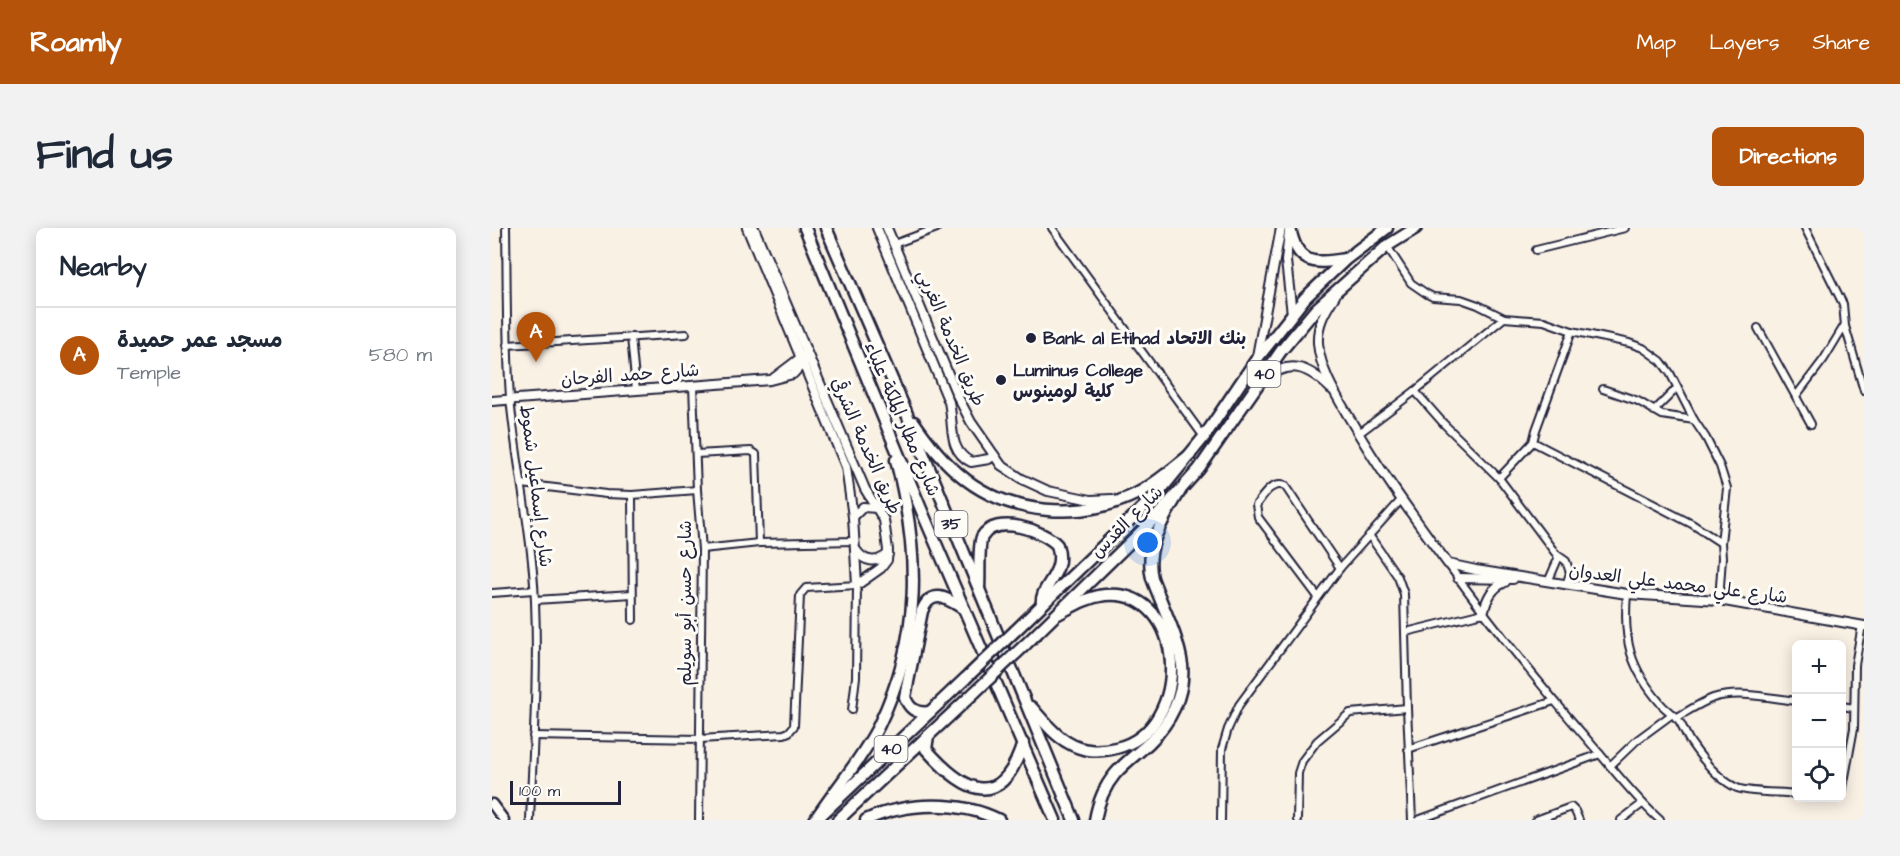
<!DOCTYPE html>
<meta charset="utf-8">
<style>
:root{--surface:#fff;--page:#f2f2f3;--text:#1f2937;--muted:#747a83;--line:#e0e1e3;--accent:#b45309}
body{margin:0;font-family:"Architects Daughter","Playpen Sans Arabic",sans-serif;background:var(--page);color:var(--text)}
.controls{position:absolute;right:18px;bottom:18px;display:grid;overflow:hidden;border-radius:9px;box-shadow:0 3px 15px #0003}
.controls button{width:54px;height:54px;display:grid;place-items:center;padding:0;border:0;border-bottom:2px solid var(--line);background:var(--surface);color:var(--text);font:30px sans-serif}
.scale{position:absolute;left:18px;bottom:15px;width:111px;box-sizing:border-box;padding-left:6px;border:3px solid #22223b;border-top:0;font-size:16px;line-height:21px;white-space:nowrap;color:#22223b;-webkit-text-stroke:4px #fdfcf7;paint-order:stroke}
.you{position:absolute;left:656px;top:315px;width:21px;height:21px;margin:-15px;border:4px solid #fff;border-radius:50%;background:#1a73e8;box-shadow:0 0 0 9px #1a73e833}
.badge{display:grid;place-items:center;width:39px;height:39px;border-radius:50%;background:var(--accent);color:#fff;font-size:20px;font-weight:700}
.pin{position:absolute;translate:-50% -50px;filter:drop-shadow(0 2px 3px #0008)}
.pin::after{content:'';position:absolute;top:32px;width:21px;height:18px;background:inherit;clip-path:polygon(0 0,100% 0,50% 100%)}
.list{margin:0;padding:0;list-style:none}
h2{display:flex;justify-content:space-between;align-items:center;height:78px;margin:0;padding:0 24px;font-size:26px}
h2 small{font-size:20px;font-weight:400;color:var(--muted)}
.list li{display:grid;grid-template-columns:39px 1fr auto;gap:18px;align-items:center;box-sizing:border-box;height:96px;padding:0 24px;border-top:2px solid var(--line)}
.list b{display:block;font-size:22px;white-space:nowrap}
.list p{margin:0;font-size:20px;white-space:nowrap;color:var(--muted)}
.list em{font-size:20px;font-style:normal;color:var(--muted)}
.icon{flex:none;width:33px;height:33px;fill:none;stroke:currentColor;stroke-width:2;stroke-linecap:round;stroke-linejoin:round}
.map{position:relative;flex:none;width:1372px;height:592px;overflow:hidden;border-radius:9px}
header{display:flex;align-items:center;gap:36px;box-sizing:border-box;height:84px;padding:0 30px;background:var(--accent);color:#fff}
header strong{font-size:28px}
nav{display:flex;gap:33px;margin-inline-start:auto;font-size:21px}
.intro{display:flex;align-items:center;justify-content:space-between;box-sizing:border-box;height:144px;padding:0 36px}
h1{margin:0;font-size:42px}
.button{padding:15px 27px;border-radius:9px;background:var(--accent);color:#fff;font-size:21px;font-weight:700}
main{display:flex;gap:36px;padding:0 36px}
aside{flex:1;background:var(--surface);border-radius:9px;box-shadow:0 3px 15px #0003}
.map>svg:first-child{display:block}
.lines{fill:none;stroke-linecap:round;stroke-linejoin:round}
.minor-casing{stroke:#22223b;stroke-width:10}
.tertiary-casing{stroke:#22223b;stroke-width:12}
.secondary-casing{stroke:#22223b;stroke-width:13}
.trunk-casing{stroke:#22223b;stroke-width:15}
.motorway-casing{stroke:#22223b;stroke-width:15}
.minor{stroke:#fdfcf7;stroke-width:6}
.tertiary{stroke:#fdfcf7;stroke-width:8}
.secondary{stroke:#fdfcf7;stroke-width:8}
.trunk{stroke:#fdfcf7;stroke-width:10}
.motorway{stroke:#fdfcf7;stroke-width:10}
.trunk-bridge-casing{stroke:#22223b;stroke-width:15;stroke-linecap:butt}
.trunk-bridge{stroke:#fdfcf7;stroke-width:10}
.poi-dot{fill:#22223b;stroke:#fdfcf7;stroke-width:2}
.labels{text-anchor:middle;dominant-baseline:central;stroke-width:6;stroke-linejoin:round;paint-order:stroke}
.shield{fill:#fdfcf7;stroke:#646373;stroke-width:1.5}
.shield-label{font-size:16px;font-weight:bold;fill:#22223b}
.street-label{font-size:18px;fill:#22223b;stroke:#fdfcf7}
.poi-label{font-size:18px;font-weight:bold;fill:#22223b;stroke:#fdfcf7;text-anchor:start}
</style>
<header>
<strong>Roamly</strong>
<nav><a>Map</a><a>Layers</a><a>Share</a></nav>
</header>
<div class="intro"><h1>Find us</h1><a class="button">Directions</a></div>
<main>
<aside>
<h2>Nearby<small></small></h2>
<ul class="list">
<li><span class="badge">A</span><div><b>مسجد عمر حميدة</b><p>Temple</p></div><em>580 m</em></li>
</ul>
</aside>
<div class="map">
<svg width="1372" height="592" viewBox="0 0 1372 592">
<rect width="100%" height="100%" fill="#faf1e5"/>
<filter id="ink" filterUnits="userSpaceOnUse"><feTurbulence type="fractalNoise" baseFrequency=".0167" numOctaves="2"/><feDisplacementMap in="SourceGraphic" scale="12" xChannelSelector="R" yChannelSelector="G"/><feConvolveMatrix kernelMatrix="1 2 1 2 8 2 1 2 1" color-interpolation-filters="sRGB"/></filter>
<g filter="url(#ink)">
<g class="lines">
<defs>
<g id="minor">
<path d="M14,0C15,56 14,113 18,169C24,237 40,304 43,373C46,446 41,519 38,592"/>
<polyline points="560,0 712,209"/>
<polyline points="1313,0 1351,76 1353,98 1372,163"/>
<polyline points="402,16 445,0"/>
<polyline points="895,18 919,55 935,66 941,69 969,71 986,77 1012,90 1052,93 1080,103 1137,115 1151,120 1169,133 1178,145 1202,192 1214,210 1228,238 1235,260 1229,315 1230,330 1227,372"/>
<polyline points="1044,22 1133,0"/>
<polyline points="1266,100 1319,196"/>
<polyline points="139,109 144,162"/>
<polyline points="15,117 194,106"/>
<polyline points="201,158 205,262 210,321 207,592"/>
<polyline points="1111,161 1146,173 1170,187 1202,192"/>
<polyline points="923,163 952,196 1007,250 1064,326 1074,333 1078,345 1074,357"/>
<polyline points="1304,168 1332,131 1352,98"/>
<polyline points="1162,183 1185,160"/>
<polyline points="866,206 923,163 1012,90"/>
<polyline points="1041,214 1200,296 1229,315"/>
<polyline points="204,226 259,223 264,226 267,315"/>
<polyline points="1007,250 1041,214 1044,202 1080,103"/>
<polyline points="30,256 114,266 140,267"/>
<polyline points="210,321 267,315 362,313"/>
<path d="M956,336C1001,399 1050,459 1101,518C1123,543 1143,570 1168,592"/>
<polyline points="1056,354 1066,331 1065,327"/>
<polyline points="0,365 42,362"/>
<path d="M1135,366C1131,413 1138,440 1169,476C1174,482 1181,486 1186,491C1191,498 1194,508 1199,515C1210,531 1227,552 1245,560C1259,565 1289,564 1304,566"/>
<path d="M826,369L766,289L764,277C772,267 779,253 793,258L848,340"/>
<polyline points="43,372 140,366"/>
<polyline points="141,392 140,267 205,262"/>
<polyline points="914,404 991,385"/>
<polyline points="1350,478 1362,480"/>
<polyline points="915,480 920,592"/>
<path d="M1184,490C1196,483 1208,475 1221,470C1247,462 1278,470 1304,473"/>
<polyline points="41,508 208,511 292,506 297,504 302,498 308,367 314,360 365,357 364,449 360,482"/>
<polyline points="916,521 1062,473"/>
<polyline points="1118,538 1145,512 1179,487"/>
<polyline points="1350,565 1362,500 1363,437 1370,397"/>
<polyline points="1336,570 1338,570"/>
<polyline points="729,592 730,521 736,501 747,477 848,340 909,272"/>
<polyline points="805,592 806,545 810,533 825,513 858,485 915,480 912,366 906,349 877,307"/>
<polyline points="926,592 1108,526"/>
<polyline points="1044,592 1079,579 1083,583 1087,592"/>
<polyline points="1129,592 1150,576"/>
</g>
<g id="tertiary">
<polyline points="255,0 354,239 361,289 365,357"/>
<polyline points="262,0 373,261 392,292 396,322 395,332 389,340 365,357"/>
<path d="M385,0L457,174C462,195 455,222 479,234L497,231L502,227"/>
<polyline points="395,0 465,167 479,194 509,237 530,251 556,263 599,272 620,271"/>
<polyline points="797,4 794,33 800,86"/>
<path d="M843,68C833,83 825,96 826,115C828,142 844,167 858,191C887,242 921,288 956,336L984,342L1135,366L1227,372L1372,398"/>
<polyline points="765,128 789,0"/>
<polyline points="282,150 311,128"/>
<path d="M772,152C798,130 817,139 839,161"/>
<polyline points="0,173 278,152 301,146 312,134"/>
<polyline points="361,289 371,279 385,280"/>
<path d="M364,322C372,334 384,336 396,326"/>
<polyline points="966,350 1021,351"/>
<path d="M991,385C995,371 999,360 1013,354"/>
</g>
<polyline id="secondary" points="0,576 12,592"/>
<g id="trunk">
<path d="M798,0C805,36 821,37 853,31"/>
<polyline points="523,403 668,263 712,209 764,132 813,70 854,31 895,0"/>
<polyline points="533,417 665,288 707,241 789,123 824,81 895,18 924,0"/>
<polyline points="330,586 474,450"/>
<polyline points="346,592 483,464"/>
</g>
<g id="motorway">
<polyline points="313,0 429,281 563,592"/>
<polyline points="334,0 412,179 582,592"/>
<path d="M422,194C435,213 450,232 467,246C516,288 590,293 646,265C665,255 681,240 698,227"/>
<path d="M487,360C488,348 486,317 490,309C503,286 552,302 565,317C575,346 547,358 550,376"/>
<path d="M539,479C550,491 561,506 575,514C591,524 606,524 624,520C702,502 696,359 613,367C595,369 581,378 566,386"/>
<path d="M438,484C425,486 417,481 413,469L430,383C440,359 456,371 472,381"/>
<path d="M436,508L434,521C472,564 509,585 531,515"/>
<path d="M323,592C344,560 370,531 387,497C430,408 428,325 404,232"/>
<path d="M374,592C413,574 468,572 507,592"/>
<path d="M603,592C606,575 612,559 623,546C633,534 646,525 657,515C678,495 693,467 690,437C686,407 670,378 660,350C652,318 673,289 688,263"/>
</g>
</defs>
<use href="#minor" class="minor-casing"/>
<use href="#tertiary" class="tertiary-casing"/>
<use href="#secondary" class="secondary-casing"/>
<use href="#trunk" class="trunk-casing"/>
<use href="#motorway" class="motorway-casing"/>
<use href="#minor" class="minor"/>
<use href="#tertiary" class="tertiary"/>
<use href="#secondary" class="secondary"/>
<use href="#trunk" class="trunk"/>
<use href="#motorway" class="motorway"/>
<defs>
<g id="trunk-bridge">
<polyline points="474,450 523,403"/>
<polyline points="483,464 533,417"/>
</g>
</defs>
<use href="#trunk-bridge" class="trunk-bridge-casing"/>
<use href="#trunk-bridge" class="trunk-bridge"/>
</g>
</g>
<g class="poi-dot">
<circle cx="539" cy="110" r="6"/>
<circle cx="509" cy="152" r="6"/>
</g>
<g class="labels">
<g class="shield">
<rect x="755.5" y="133" width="33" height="26" rx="4.5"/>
<rect x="442.5" y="283" width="33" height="26" rx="4.5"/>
<rect x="382.5" y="508" width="33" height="26" rx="4.5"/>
</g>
<g class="shield-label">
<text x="772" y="146">40</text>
<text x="459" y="296">35</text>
<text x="399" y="521">40</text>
</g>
<g class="street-label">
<text transform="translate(459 110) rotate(67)">طريق الخدمة الغربي</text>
<text transform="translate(138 147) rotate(-4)">شارع حمد الفرحان</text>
<text transform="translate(410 191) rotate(67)">شارع مطار الملكة علياء</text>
<text transform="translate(374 218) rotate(66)">طريق الخدمة الشرقي</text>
<text transform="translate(44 258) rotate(83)">شارع إسماعيل شموط</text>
<text transform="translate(635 294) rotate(-45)">شارع القدس</text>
<text transform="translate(1186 356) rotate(7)">شارع علي محمد علي العدوان</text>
<text transform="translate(193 375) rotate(-90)">شارع حسن أبو سويلم</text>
</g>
<g class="poi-label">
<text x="551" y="110">Bank al Etihad بنك الاتحاد</text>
<text x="521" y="142">Luminus College<tspan x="521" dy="21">كلية لومينوس</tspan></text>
</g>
</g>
</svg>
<div class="controls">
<button>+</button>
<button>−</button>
<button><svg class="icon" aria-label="locate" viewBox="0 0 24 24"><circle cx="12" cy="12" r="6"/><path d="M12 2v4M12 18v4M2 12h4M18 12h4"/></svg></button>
</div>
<div class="scale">100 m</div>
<div class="you"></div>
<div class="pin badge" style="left:44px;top:134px">A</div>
</div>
</main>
